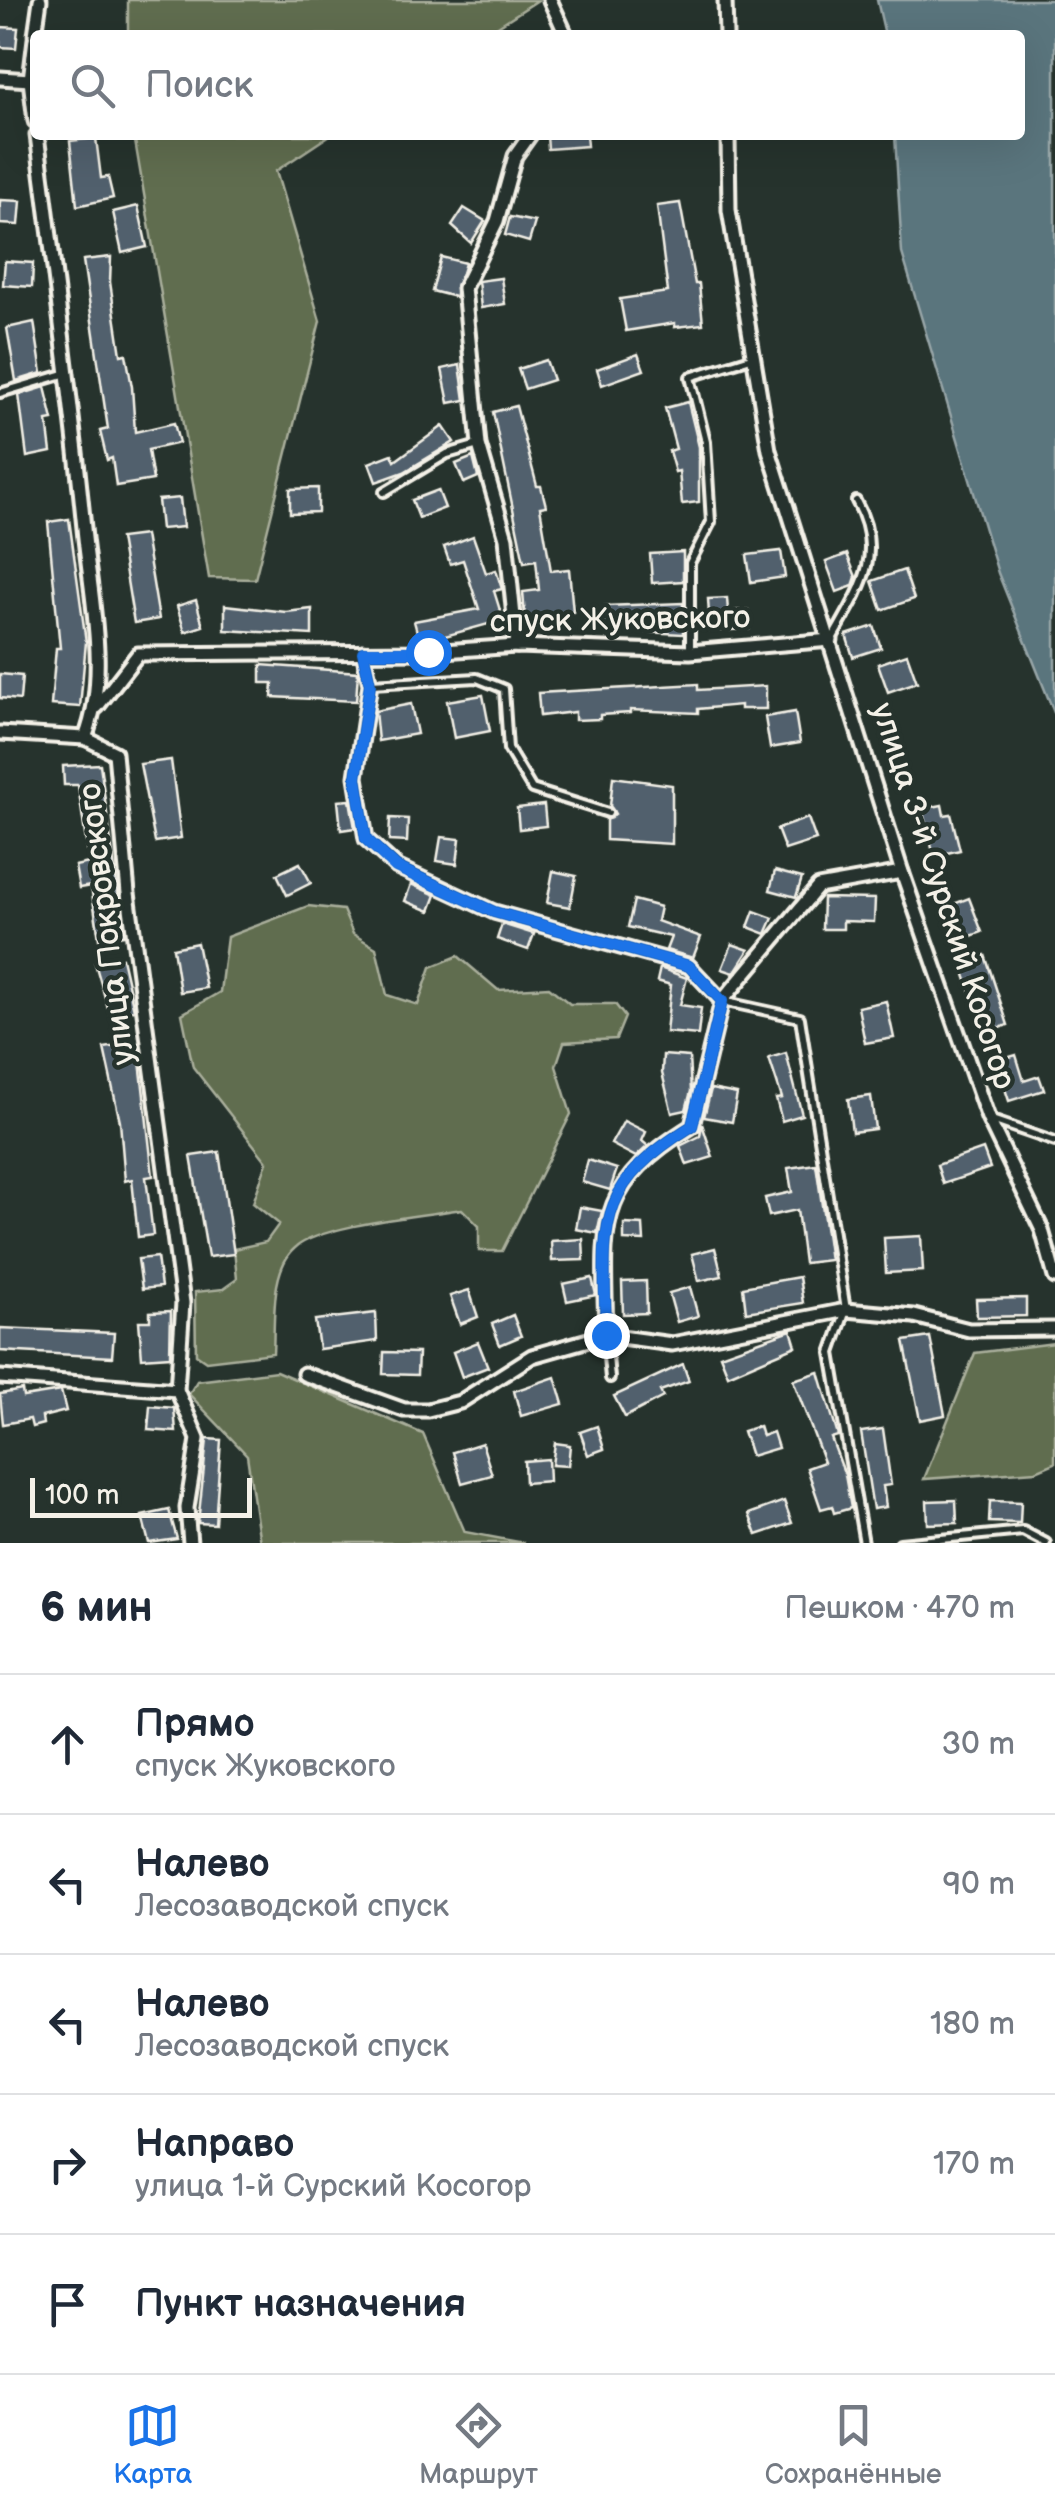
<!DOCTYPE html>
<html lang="ru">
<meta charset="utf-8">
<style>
:root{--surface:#fff;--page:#f6f6f7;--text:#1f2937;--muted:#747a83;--line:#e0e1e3;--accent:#1a73e8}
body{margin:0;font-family:"Balsamiq Sans",sans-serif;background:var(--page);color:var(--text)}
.scale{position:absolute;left:30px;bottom:25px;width:222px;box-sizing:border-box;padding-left:10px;border:5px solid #f4f1e8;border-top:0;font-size:28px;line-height:35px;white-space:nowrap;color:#f4f1e8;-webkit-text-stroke:8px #26332d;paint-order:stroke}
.stop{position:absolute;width:30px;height:30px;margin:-22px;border:8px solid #1a73e8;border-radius:50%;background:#fff}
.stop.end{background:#1a73e8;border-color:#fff;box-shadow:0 2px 10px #0008}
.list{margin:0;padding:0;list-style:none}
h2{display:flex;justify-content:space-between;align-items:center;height:130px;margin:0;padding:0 40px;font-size:42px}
h2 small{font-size:32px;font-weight:400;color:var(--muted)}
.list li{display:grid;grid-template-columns:65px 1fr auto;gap:30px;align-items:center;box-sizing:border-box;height:140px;padding:0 40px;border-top:2px solid var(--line)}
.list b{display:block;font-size:38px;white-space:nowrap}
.list p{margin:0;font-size:32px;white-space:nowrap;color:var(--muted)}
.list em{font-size:32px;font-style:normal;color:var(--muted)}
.icon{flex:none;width:55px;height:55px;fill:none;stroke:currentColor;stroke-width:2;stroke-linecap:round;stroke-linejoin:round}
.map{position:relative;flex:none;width:1055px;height:1543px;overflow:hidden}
.search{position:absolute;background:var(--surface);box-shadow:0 10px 40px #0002;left:30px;right:30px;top:30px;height:110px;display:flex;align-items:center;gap:25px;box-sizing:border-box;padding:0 35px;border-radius:10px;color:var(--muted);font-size:38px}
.sheet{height:830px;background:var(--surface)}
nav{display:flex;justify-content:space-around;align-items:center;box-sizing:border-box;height:140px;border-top:2px solid var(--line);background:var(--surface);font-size:28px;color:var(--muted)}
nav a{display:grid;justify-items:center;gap:5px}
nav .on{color:var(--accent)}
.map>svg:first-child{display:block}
.green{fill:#606d4f;stroke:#aaaf9c;stroke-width:2.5}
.water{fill:#5a747d;stroke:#98a6a8;stroke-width:2.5}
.building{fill:#51616d;stroke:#f4f1e8;stroke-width:2.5}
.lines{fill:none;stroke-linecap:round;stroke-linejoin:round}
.service-casing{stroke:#f4f1e8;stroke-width:14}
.minor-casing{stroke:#f4f1e8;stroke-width:19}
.service{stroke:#26332d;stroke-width:6}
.minor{stroke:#26332d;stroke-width:11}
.route{stroke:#1a73e8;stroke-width:12}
.labels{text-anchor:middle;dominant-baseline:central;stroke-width:9;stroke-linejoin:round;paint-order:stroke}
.street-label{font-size:32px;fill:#f4f1e8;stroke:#26332d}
</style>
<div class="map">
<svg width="1055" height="1543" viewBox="0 0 1055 1543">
<rect width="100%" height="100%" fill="#26332d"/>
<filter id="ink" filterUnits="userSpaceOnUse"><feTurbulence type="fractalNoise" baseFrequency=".01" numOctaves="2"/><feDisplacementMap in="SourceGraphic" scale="20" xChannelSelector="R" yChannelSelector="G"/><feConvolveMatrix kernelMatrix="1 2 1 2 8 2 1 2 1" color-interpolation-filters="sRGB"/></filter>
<g filter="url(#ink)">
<g class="green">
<polygon points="128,0 538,0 484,35 128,35"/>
<polygon points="134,135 330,135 276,171 320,321 255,579 209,578"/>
<path d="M308,906L343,910L353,934L376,948L387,995L418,1005L431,967L458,956L498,990L549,987L570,1004H615L625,1017L616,1039L564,1042L556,1066L571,1114L502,1251H479V1226L462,1209C426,1215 319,1225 295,1248C270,1270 275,1322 273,1353L206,1361L196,1354L195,1292L223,1289L237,1279L234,1249L266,1242L279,1224L253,1203L267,1162L193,1067L182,1014L220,992L227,937Z"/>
<polygon points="1055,1343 1055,1463 1036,1471 924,1479 975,1353"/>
<polygon points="276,1371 423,1434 465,1532 524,1543 260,1543 247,1455 189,1394 197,1381"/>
</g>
<polygon class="water" points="877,0 1055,0 1055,715 998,573 902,253 895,135 1020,135 1020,35 885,35"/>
<g class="building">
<polygon points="0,27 18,28 16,48 0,47"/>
<polygon points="547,135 586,135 587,146 548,149"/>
<polygon points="96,138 101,178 108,177 113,198 77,206 70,141"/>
<polygon points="0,200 21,201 19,225 0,224"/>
<polygon points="680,203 695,284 699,284 703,324 675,327 675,323 626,331 620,299 668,292 657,206"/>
<polygon points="138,206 147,247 122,253 113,212"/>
<polygon points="464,208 485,221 471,243 452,226"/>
<polygon points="510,217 535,222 529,242 505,235"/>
<polygon points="111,257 110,282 121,355 126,354 132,387 135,432 174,423 179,443 148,450 153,480 116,486 112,458 107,460 100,431 108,429 83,260"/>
<polygon points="441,257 465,263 455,297 432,291"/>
<polygon points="5,261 33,263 32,287 3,285"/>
<polygon points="501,278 505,304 481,308 478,281"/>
<polygon points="34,322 42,373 16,381 7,328"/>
<polygon points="638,354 644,370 602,385 597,369"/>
<polygon points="546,360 553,380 525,389 518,369"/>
<polygon points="460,365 465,400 449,403 442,369"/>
<polygon points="45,387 53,420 47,421 51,452 27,457 19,395"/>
<polygon points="688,402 699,447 699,502 682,504 679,471 675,472 669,451 676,449 665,408"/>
<polygon points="516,406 537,486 541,486 546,506 540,507 551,571 569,569 573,612 525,617 523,592 539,590 536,560 524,562 493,412"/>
<polygon points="443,426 454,442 404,472 376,482 369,463 392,454 395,461"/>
<polygon points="473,457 478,477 464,483 456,464"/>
<polygon points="318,488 318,512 290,513 290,489"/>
<polygon points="438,490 445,508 419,518 412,500"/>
<polygon points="180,498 183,527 161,529 158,500"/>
<polygon points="69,519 86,642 80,707 51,705 56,648 60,648 48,522"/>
<polygon points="145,535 159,619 134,623 120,538"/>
<polygon points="473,536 486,573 496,570 502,589 494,591 503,620 420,643 414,621 479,609 463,560 450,564 444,547"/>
<polygon points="781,551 785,577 751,582 747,555"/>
<polygon points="683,552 683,581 652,583 650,554"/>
<polygon points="847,554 856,577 853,586 837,592 826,562"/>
<polygon points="904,570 914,599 882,610 872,581"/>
<polygon points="727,598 728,611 748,610 749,629 710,631 708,599"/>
<polygon points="196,600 203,626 185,632 177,606"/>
<polygon points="683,603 683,634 605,630 605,606"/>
<polygon points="225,605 286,612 312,609 312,635 225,630"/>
<polygon points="874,626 881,648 853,657 846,635"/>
<polygon points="907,654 917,682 888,692 878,664"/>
<polygon points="261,665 358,672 356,701 272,697 273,683 261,683"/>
<polygon points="0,674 22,676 20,700 0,698"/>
<polygon points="698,684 698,690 766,686 766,709 740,709 740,705 698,709 698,713 630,710 630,713 600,715 600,719 575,720 575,712 540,716 538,693"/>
<polygon points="483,695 490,731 454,738 447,701"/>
<polygon points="411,704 417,734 378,741 375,711"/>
<polygon points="795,712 800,743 770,748 765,717"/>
<polygon points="171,760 181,838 155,842 140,764"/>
<polygon points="100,764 124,935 99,939 91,886 79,888 75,866 89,863 78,785 64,785 63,766"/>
<polygon points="613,777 672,785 672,844 606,840 606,820 615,814 610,806"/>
<polygon points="350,800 355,828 341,830 338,801"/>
<polygon points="544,805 546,826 519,829 517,808"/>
<polygon points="942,805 944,815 951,814 960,850 934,856 922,809"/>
<polygon points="390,818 408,819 407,842 389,841"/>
<polygon points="808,818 816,840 785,850 777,829"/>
<polygon points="441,837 460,839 457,864 437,861"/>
<polygon points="300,863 311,883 287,895 277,874"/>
<polygon points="553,871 576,876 570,907 547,903"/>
<polygon points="775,871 802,878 796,897 770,890"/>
<polygon points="411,884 436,895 430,911 405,901"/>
<polygon points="823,898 875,899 874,922 843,921 843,929 822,929"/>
<polygon points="969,898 982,932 958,941 946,907"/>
<polygon points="634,900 660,907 657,921 701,937 693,958 666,950 671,937 628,927"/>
<polygon points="754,911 773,918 766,934 748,927"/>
<polygon points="502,924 534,934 528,950 497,939"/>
<polygon points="197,943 206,988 180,992 173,948"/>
<polygon points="732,944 749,950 734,973 722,969"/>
<polygon points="985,955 1008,1025 985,1033 961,963"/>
<polygon points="122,958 134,1010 110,1015 95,963"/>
<polygon points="660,968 687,978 680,1005 701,1008 698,1035 666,1032 671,985 657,981"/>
<polygon points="886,1001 894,1038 865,1043 858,1007"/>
<polygon points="138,1043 153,1176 146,1177 153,1235 138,1237 132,1179 125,1181 120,1122 104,1048"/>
<polygon points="786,1053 802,1115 782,1121 776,1099 782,1098 769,1058"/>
<polygon points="663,1055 689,1057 691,1091 686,1110 672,1113 662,1073"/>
<polygon points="1016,1055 1024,1081 1039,1076 1044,1090 1009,1101 996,1061"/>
<polygon points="711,1089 737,1094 732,1122 704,1117"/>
<polygon points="871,1096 875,1129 852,1132 848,1099"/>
<polygon points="624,1121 646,1132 642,1141 648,1146 636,1157 611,1144"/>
<polygon points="702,1124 713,1157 687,1165 680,1146 700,1136"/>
<polygon points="983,1149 990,1168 943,1184 937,1165"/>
<polygon points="219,1152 234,1254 208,1257 191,1156"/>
<polygon points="588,1160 617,1169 610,1190 582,1182"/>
<polygon points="816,1164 830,1260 804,1263 797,1210 769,1216 765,1198 792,1192 788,1168"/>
<polygon points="580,1207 602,1211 597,1233 576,1229"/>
<polygon points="624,1224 643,1225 644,1241 624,1240"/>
<polygon points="921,1236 923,1271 886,1273 884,1238"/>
<polygon points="583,1239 584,1260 552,1261 551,1241"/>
<polygon points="715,1248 722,1276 699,1281 692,1254"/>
<polygon points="157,1257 161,1287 142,1289 138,1259"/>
<polygon points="799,1277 803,1303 746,1312 743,1287"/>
<polygon points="592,1278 596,1295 567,1301 563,1284"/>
<polygon points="646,1281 647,1313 623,1314 622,1282"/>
<polygon points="690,1287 698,1316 677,1322 669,1293"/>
<polygon points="469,1290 478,1317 460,1324 450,1296"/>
<polygon points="1026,1298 1026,1316 977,1317 976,1299"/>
<polygon points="171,1311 170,1356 142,1358 139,1321 150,1321 150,1312"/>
<polygon points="376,1313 377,1341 319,1349 315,1320"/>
<polygon points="513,1315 521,1336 500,1345 492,1324"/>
<polygon points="0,1328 114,1333 112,1357 0,1351"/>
<polygon points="791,1330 796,1346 728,1375 720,1355"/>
<polygon points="930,1337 945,1415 920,1420 904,1341"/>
<polygon points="478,1342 488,1367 462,1377 453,1352"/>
<polygon points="384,1352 418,1353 417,1375 383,1374"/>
<polygon points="683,1364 689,1381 660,1391 663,1397 625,1417 614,1396"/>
<polygon points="819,1372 838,1436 831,1438 845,1475 851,1508 834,1513 832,1506 821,1509 807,1468 824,1462 793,1380"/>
<polygon points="555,1377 563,1404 521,1416 514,1391"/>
<polygon points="22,1390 23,1397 61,1391 66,1411 42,1417 43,1424 32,1427 30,1419 3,1424 0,1394"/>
<polygon points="150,1406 174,1408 176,1432 148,1430"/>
<polygon points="597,1426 604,1449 588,1455 580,1432"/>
<polygon points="759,1426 762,1436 773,1432 778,1448 751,1456 743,1431"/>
<polygon points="883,1429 891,1485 883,1486 886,1507 873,1509 861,1432"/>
<polygon points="207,1439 221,1440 215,1524 198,1523"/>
<polygon points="482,1443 492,1475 462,1483 453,1452"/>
<polygon points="555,1443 570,1445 568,1466 552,1465"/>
<polygon points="548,1459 549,1481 525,1483 524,1461"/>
<polygon points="956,1500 957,1523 928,1524 927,1501"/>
<polygon points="784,1501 792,1523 757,1535 749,1514"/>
<polygon points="990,1501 1021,1502 1020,1523 989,1522"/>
<polygon points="169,1510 177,1539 149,1543 142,1516"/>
</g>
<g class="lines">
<defs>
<g id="service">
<polyline points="0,393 67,373"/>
<polyline points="384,492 447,454 478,445"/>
<path d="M832,639C859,591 886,555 856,501"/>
<polyline points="690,651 690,563 711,522 706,442 690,377 751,358"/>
<polyline points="371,684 477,678 504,689 508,749 532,789 608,813"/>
<polyline points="722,1001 800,1018 846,1310 831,1353 864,1543"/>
<polyline points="989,1119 1055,1142"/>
<polyline points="606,1336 610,1378"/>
<polyline points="900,1543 1023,1531 1046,1543"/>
</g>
<g id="minor">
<polyline points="550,0 566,35"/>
<polyline points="725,0 726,35"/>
<polyline points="35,35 40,0"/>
<polyline points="35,39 30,80 35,121"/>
<polyline points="0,78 30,80"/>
<path d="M37,135C54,266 71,396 84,528C90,595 110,674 85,738L115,753L128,893L183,1303L177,1390L198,1439L187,1508L190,1543"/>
<polyline points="728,135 729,210 769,450 902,872 988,1118 1042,1230 1055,1277"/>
<polyline points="517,646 506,538 479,445 464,288 497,221 515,156 530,135"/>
<polyline points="363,652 370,684 356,777 366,839 397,867 494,912 689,966 722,1001"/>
<polyline points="97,707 138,654 428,652 517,646 690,652 831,640"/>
<polyline points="0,733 85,738"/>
<path d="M606,1335C604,1227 592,1188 692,1126L722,1001L818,887L902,872"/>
<polyline points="304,1374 404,1410 428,1410 460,1402 532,1356 606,1335 672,1344 846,1310 914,1316 969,1330 1055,1329"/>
<polyline points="0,1377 177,1390"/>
</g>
</defs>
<use href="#service" class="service-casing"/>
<use href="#minor" class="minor-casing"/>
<use href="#service" class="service"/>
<use href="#minor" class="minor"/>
</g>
</g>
<g class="lines" filter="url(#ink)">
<path class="route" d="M428,652H363L370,684L356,778L366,839L396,867L494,912L689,966L722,1001L692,1126C592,1188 604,1227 606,1335"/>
</g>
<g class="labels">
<g class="street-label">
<text transform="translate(620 620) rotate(-1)">спуск Жуковского</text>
<text transform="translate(943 896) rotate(72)">улица 3-й Сурский Косогор</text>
<text transform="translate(107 924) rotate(-97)">улица Покровского</text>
</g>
</g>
</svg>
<div class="scale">100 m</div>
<div class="stop" style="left:428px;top:652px"></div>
<div class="stop end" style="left:606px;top:1335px"></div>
<div class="search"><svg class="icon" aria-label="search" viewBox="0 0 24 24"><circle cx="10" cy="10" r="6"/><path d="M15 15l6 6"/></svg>Поиск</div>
</div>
<section class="sheet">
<h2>6 мин<small>Пешком · 470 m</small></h2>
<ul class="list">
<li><svg class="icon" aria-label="ahead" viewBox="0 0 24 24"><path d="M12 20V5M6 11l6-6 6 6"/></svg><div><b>Прямо</b><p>спуск Жуковского</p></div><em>30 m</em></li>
<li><svg class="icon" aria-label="left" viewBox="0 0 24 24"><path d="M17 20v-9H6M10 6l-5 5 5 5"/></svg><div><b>Налево</b><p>Лесозаводской спуск</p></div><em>90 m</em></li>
<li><svg class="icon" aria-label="left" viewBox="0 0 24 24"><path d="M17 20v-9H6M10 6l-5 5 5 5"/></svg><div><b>Налево</b><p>Лесозаводской спуск</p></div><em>180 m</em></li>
<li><svg class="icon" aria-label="right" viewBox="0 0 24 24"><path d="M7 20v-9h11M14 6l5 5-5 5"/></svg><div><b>Направо</b><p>улица 1-й Сурский Косогор</p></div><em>170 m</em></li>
<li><svg class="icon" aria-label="arrive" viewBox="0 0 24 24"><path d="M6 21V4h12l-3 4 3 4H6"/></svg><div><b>Пункт назначения</b></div></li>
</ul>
</section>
<nav>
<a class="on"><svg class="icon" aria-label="map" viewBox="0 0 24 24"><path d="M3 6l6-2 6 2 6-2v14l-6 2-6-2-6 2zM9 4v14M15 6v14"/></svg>Карта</a>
<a><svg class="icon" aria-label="directions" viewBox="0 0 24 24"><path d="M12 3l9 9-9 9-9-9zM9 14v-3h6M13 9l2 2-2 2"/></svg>Маршрут</a>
<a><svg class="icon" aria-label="saved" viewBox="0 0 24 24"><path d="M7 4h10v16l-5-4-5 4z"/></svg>Сохранённые</a>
</nav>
